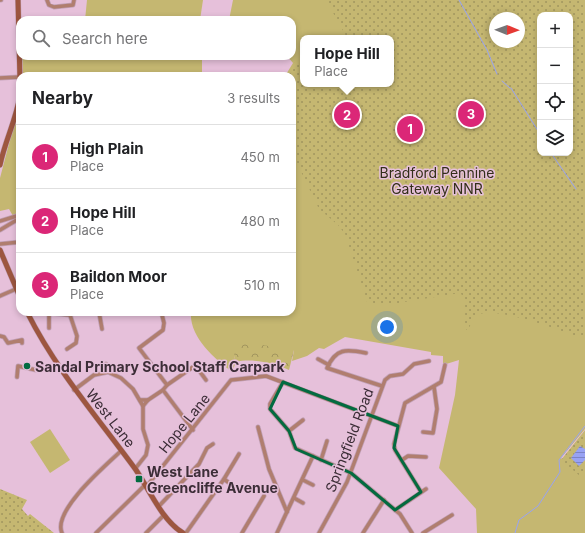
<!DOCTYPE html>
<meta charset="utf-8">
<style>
:root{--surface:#fff;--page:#f2f2f2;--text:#202124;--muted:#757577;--line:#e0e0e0;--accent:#db2777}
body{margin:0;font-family:Inter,sans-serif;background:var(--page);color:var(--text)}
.controls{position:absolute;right:12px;top:12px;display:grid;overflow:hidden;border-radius:8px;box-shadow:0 2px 6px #0003}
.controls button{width:36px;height:36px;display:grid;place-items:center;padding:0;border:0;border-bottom:1px solid var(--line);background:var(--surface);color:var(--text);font:20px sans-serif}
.compass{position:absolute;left:489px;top:12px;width:36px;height:36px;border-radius:50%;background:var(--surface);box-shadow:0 2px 6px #0003;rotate:91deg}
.you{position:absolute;left:387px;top:327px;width:14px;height:14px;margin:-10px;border:3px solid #fff;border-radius:50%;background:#1a73e8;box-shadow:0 0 0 6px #1a73e833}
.badge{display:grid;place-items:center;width:26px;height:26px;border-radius:50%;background:var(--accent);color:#fff;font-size:13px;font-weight:700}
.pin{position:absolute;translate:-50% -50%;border:2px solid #fff;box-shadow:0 1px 4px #0006}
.popup{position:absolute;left:300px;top:35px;width:94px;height:52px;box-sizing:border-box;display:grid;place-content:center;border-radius:8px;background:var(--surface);filter:drop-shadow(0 1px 3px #0005);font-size:13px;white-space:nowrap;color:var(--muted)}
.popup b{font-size:15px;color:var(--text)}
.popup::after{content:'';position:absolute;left:50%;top:100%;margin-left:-8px;border:8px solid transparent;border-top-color:var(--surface)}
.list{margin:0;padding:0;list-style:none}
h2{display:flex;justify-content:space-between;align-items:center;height:52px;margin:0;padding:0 16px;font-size:17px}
h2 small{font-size:13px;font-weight:400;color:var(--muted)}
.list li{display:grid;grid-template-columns:26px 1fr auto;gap:12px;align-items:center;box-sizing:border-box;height:64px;padding:0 16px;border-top:1px solid var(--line)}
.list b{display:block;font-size:15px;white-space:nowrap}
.list p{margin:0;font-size:13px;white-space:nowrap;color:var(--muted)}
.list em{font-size:13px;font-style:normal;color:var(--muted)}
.icon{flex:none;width:22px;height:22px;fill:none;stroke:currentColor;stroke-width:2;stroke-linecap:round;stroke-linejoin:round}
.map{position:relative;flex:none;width:585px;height:533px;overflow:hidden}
.search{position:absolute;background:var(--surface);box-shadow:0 2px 6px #0003;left:16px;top:16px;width:280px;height:44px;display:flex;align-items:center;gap:10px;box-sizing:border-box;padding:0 14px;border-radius:12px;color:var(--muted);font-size:15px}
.panel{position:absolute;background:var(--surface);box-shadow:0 2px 6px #0003;left:16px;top:72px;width:280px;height:244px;border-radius:12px}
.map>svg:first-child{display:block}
.grass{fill:#c5b771;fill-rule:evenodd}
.forest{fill:url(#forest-crowns)}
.park{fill:url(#park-dots);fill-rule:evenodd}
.water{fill:url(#water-rules)}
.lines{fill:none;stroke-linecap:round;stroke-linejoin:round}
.stream{stroke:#98a2f4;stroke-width:1}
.street-casing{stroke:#c1a0b6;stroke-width:5}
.secondary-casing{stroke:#c1a0b6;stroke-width:6}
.street{stroke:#b07e6f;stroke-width:3.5}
.secondary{stroke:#9d5640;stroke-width:5}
.marked{fill:none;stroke:#026b41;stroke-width:3;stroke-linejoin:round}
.poi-dot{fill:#026b41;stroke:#e6c0da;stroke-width:1.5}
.labels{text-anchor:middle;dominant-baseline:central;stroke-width:3;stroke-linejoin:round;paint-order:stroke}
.park-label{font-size:14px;fill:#332f19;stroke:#e6c0da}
.poi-label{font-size:14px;font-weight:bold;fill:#3c2d37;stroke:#e6c0da;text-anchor:start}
.street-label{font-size:14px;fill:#3c2d37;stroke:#e6c0da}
</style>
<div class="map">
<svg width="585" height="533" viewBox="0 0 585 533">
<defs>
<pattern id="forest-crowns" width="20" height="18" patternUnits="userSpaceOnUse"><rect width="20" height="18" fill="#c5b771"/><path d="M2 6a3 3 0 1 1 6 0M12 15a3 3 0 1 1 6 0" fill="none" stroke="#a1955e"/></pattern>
<pattern id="park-dots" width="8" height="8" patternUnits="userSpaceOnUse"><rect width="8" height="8" fill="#c5b771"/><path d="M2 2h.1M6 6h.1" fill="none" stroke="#a1955e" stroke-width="1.8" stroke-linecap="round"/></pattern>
<pattern id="water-rules" width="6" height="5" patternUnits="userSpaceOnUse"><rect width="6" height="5" fill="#98a2f4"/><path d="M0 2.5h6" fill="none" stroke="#7d84c6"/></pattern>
</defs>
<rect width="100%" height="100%" fill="#e6c0da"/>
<g class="grass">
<polygon points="87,0 203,0 200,20 85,20"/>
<path d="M233,0H585V429L561,458L580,474L585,469V533H477L476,509L439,468L455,395L459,360L443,365V356L431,355V352L345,337L324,349L319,348L307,356L292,361L294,350L234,356L236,362L232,372C214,358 189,337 191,312H292V76H285L293,63L287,56H292V20H229ZM540,15H570V153H540ZM495,18H519V42H495ZM303,38H391V84H303Z"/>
<polygon points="22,56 202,56 202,76 23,76"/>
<polygon points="20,111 20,214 13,216 9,209 0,211 0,178 11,136"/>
<polygon points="50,429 70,460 50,473 30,442"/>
</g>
<path class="forest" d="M236,341L294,350L289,370C274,363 252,358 236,362L234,356Z"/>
<g class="park">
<path d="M326,0H585V336H576C557,330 498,307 480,314C472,317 471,324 468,331L465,328L463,296L460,293L392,304L368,305L345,234L338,225L319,209L292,153V76H286L294,63L303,61V84H391V38H347ZM540,15H570V153H540ZM495,18H519V42H495Z"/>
<polygon points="585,430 585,470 580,476 561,460"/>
<polygon points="0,489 27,500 22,509 28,516 30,514 54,533 0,533"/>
</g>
<polygon class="water" points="580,446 585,449 585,460 579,466 571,458"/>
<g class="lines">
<g class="stream">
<polyline points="459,0 487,50 497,74"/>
<polyline points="502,81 510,88"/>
<polyline points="511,88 540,134"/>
<polyline points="551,153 576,189"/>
<polyline points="515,533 519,520 538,506 560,472 559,460 585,426"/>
</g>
<defs>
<g id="street">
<polyline points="0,0 1,0"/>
<polyline points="47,0 49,5 54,7 73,5 74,0"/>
<polyline points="0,78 20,77"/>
<polyline points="0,221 20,215"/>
<polyline points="0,230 20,218"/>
<polyline points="0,244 20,242"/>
<polyline points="0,296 16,289"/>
<polyline points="38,312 70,315 77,312"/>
<polyline points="99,312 102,329"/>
<polyline points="163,312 162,315 164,323 163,330 139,348 167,385 163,390 193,430"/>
<polyline points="49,328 49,314"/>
<polyline points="0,336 4,337 8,343 22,340 22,343"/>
<polyline points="67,349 76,343 77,336 70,315"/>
<path d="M366,353C346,349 336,348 327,368L382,386"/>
<polyline points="318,359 329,365"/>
<polyline points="106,364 108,372"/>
<path d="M17,377L18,366L36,370C42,365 50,369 57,364"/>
<polyline points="283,382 270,404 270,409 289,431 295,448 351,473 400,514 412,533"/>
<polyline points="167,385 193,367 198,369 206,380"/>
<polyline points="74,390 94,375 108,372 121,378 133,389 143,406 143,429 148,445 146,455 135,469"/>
<polyline points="140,400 148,400 143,406"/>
<polyline points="148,400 163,390"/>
<polyline points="258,427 269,469 287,512"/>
<polyline points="289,431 303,420"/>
<polyline points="423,432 433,433 437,409 434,387"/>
<polyline points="321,460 327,441"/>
<polyline points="402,460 408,456 426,457"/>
<polyline points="224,479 233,486"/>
<polyline points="303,480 313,485"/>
<polyline points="147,486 231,380 266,376 398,426"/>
<polyline points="421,492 395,450 394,444 405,403 441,382 445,365"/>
<polyline points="294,498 303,503"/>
<polyline points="159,506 199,464 207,448 213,444"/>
<polyline points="395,510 426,489"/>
<path d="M62,533C52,511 106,465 121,451"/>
<polyline points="96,533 146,484"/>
<polyline points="146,533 164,515"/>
<polyline points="186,533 224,479 239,454"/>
<polyline points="242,533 264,496"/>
<polyline points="277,533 313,456"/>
<polyline points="319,533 347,482 385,380 390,376 403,374 414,364 429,361"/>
<polyline points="363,533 384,500"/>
<polyline points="423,533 452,515"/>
</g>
<g id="secondary">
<polyline points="18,0 20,81"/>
<path d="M0,165C5,141 16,120 20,96"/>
<polyline points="0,250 20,297"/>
<path d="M27,312C56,370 98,418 136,470C150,491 162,520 183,533"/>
</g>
</defs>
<use href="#street" class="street-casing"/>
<use href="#secondary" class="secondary-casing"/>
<use href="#street" class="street"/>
<use href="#secondary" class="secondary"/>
</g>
<path class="marked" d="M283,382L398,426L394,448L421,492L395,510L351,473L296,449L289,431L270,409Z"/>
<g class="poi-dot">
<circle cx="27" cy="366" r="4"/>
<rect x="135" y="475" width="8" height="8" rx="2"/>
</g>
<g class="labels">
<g class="park-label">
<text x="437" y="172">Bradford Pennine<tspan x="437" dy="16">Gateway NNR</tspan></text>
</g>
<g class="poi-label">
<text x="35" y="366">Sandal Primary School Staff Carpark</text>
<text x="147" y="471">West Lane<tspan x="147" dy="16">Greencliffe Avenue</tspan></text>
</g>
<g class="street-label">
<text transform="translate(111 418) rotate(52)">West Lane</text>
<text transform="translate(184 423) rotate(-51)">Hope Lane</text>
<text transform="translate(349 440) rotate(-69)">Springfield Road</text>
</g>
</g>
</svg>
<div class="controls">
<button>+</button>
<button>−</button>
<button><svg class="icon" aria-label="locate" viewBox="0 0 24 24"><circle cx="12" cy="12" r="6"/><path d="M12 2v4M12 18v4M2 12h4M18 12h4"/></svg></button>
<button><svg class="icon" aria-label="layers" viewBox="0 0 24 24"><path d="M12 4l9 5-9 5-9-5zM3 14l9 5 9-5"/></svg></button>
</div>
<svg class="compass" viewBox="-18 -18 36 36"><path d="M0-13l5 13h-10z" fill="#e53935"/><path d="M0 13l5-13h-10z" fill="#757577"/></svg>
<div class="you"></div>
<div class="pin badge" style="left:410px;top:129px">1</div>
<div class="pin badge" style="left:347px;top:115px">2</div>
<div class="popup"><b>Hope Hill</b>Place</div>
<div class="pin badge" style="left:471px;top:114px">3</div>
<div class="search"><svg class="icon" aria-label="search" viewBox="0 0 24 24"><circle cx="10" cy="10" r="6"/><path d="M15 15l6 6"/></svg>Search here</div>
<section class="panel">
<h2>Nearby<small>3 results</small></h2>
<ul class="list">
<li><span class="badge">1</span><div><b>High Plain</b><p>Place</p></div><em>450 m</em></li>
<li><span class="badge">2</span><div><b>Hope Hill</b><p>Place</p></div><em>480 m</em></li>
<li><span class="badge">3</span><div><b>Baildon Moor</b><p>Place</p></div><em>510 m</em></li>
</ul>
</section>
</div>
